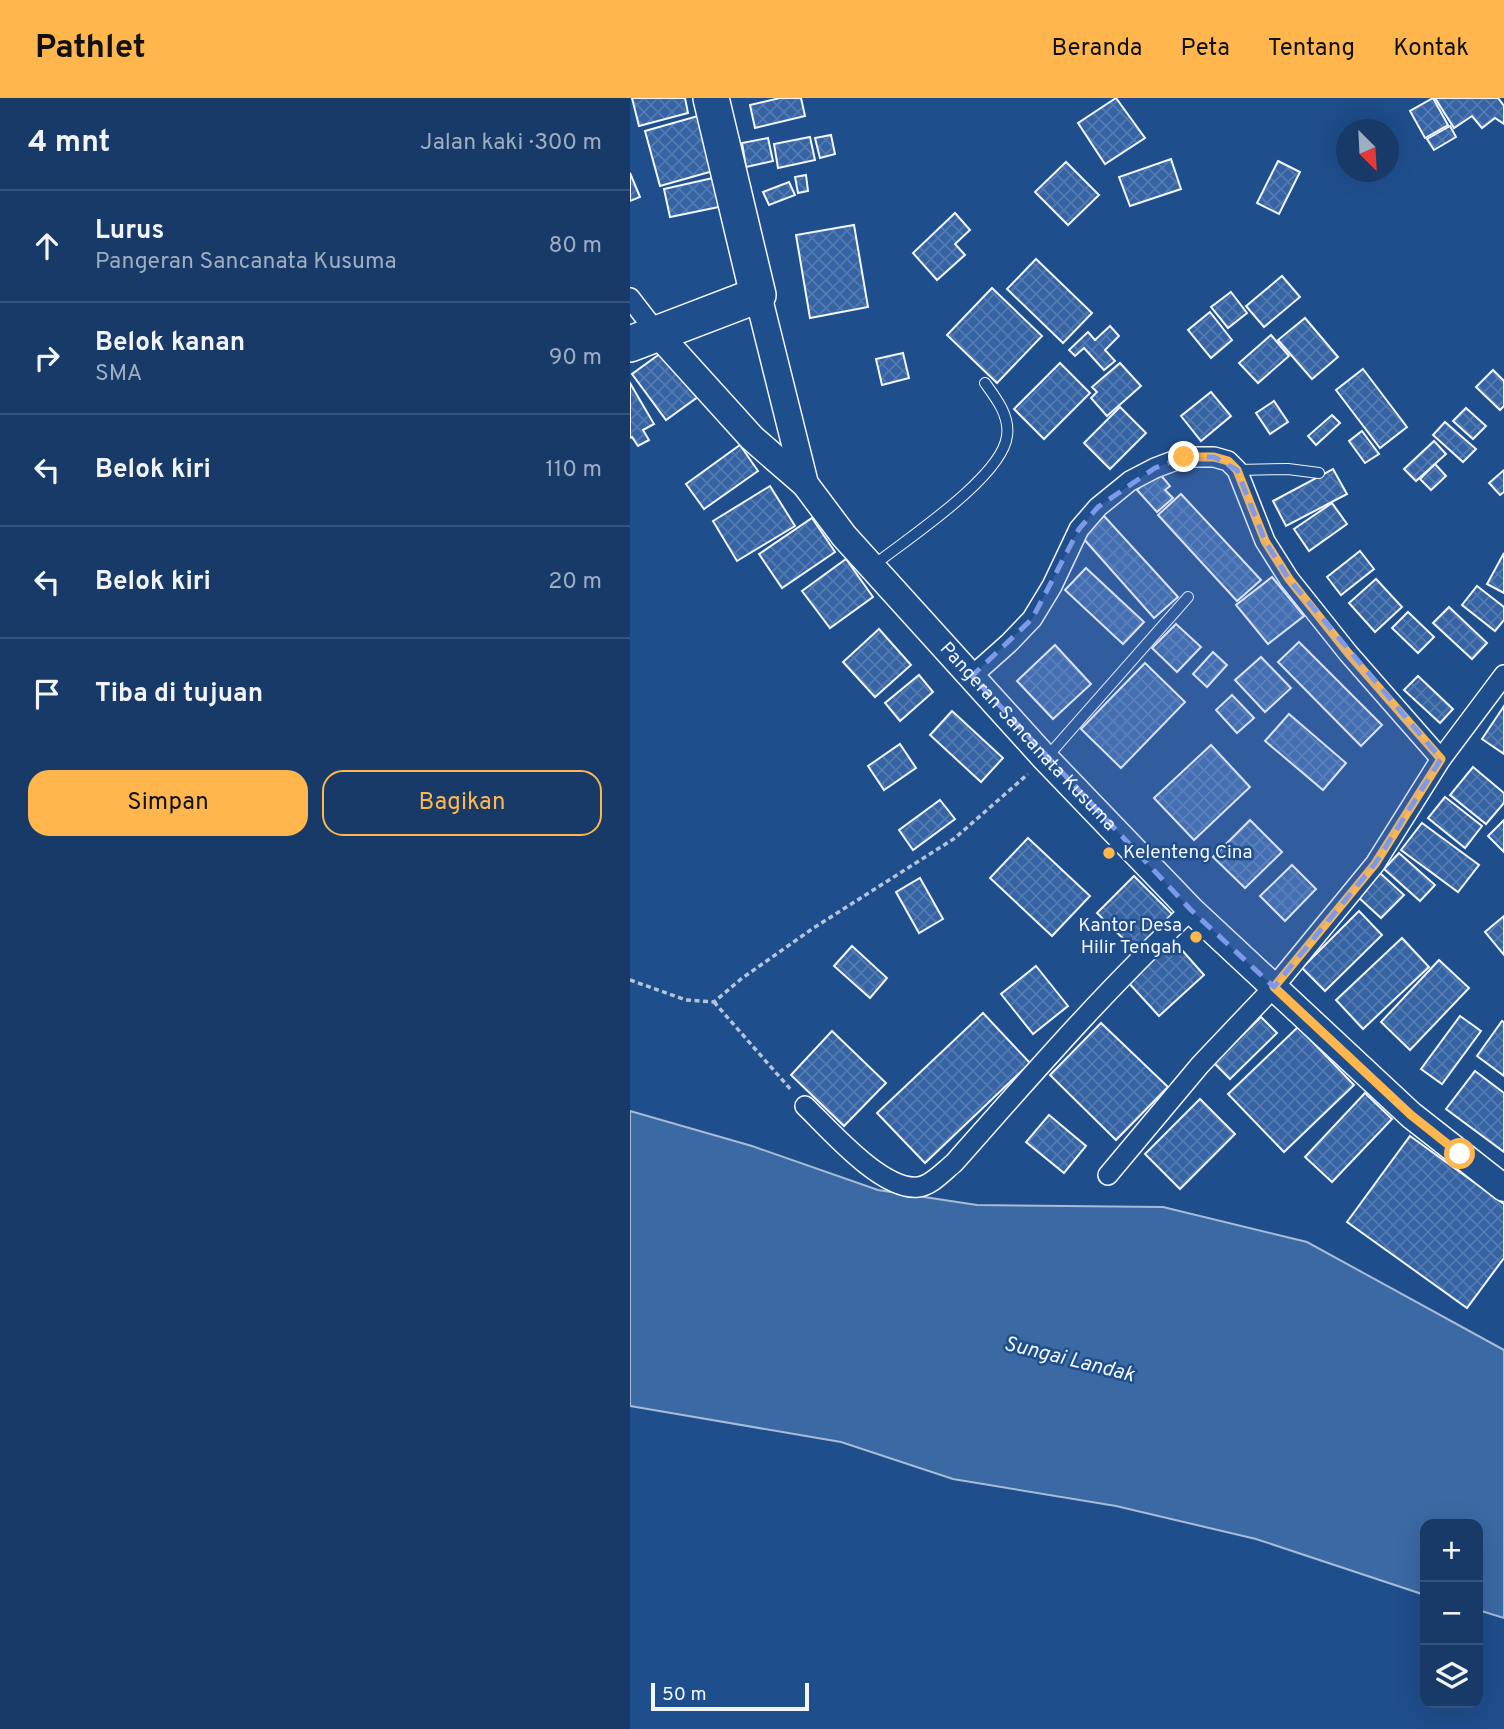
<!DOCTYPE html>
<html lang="id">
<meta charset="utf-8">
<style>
:root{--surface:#173a69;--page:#20416f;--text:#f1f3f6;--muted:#9eadc0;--line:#36547d;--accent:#ffb74d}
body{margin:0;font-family:Overpass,sans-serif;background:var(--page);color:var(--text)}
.controls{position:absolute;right:21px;bottom:21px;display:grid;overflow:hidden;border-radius:14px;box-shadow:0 7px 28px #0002}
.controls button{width:63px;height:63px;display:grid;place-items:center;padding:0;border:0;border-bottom:2px solid var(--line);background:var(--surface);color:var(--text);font:35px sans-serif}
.compass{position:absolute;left:706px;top:21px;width:63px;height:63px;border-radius:50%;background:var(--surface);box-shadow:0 7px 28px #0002;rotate:156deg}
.scale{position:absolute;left:21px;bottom:18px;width:158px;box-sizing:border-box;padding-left:7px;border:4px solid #f2f6ff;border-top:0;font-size:19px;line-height:24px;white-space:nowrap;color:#f2f6ff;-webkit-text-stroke:5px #1f4e8c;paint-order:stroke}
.stop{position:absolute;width:21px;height:21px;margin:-16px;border:5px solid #ffb74d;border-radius:50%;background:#fff}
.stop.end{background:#ffb74d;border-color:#fff;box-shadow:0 2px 7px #0008}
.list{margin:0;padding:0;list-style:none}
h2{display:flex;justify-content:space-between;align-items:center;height:91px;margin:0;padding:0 28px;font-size:30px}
h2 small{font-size:23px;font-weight:400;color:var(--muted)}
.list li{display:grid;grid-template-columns:46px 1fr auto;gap:21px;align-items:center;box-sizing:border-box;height:112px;padding:0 28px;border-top:2px solid var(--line)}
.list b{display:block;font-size:26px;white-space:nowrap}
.list p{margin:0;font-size:23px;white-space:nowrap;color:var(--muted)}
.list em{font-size:23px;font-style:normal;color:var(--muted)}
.actions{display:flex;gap:14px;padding:21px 28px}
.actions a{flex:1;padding:16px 0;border:2px solid var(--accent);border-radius:21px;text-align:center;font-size:24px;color:var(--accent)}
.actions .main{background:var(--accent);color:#111}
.icon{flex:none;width:38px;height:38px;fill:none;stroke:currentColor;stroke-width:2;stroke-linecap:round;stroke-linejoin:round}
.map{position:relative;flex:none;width:874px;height:1631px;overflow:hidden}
header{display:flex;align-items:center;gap:42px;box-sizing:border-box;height:98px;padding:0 35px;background:var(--accent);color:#111}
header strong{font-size:33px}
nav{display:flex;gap:38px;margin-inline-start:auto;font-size:24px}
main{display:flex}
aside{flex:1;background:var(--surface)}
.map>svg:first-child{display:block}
.water{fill:#3b69a3;stroke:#a8bbd7;stroke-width:2}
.building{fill:url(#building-cross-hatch);stroke:#f2f6ff;stroke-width:2}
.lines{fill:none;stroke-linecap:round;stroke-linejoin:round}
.lane-casing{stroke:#f2f6ff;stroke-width:12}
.street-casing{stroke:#f2f6ff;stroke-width:22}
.secondary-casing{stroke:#f2f6ff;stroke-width:29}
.highway-casing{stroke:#f2f6ff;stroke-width:38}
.path{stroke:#b3c4dc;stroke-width:3.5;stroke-dasharray:5 3.5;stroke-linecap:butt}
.lane{stroke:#1f4e8c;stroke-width:10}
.street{stroke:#1f4e8c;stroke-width:19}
.secondary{stroke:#1f4e8c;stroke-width:26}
.highway{stroke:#1f4e8c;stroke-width:35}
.route{stroke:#ffb74d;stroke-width:9}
.marked{fill:#7d9aea;fill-opacity:0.2;stroke:#7d9aea;stroke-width:5;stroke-dasharray:14 9;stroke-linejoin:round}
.poi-dot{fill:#ffb74d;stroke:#1f4e8c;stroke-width:2.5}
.labels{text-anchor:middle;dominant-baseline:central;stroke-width:5;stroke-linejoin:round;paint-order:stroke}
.street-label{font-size:19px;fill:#f2f6ff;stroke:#1f4e8c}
.poi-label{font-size:19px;fill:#f2f6ff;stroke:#1f4e8c;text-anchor:start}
.water-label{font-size:21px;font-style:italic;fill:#f2f6ff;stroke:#1f4e8c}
</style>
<header>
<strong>Pathlet</strong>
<nav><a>Beranda</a><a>Peta</a><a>Tentang</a><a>Kontak</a></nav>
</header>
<main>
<aside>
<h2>4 mnt<small>Jalan kaki · 300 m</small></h2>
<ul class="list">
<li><svg class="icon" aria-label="ahead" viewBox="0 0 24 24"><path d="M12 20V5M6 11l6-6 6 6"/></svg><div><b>Lurus</b><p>Pangeran Sancanata Kusuma</p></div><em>80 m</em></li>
<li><svg class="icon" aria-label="right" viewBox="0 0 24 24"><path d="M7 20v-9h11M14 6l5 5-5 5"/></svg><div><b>Belok kanan</b><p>SMA</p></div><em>90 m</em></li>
<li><svg class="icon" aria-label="left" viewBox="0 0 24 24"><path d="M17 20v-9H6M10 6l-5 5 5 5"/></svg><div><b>Belok kiri</b></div><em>110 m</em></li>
<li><svg class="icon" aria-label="left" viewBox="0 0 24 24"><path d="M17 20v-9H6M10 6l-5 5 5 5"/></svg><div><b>Belok kiri</b></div><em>20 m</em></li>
<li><svg class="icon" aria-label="arrive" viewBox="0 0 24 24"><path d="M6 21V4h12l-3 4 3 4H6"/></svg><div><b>Tiba di tujuan</b></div></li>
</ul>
<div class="actions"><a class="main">Simpan</a><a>Bagikan</a></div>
</aside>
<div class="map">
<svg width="874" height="1631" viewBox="0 0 874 1631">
<defs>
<pattern id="building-cross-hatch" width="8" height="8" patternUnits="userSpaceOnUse" patternTransform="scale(1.75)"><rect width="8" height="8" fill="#3563a3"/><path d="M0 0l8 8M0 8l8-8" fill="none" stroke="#537ab1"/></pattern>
</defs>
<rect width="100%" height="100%" fill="#1f4e8c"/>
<polygon class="water" points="0,1013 122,1048 248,1092 347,1107 533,1109 677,1144 874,1252 874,1520 848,1512 848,1426 795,1426 795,1497 626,1441 486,1408 323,1381 211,1344 0,1308"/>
<g class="building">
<polygon points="2,0 55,0 58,15 9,28"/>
<polygon points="150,0 171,0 175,18 125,30 120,7"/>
<polygon points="486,0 515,40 475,66 448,25"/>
<polygon points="803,0 818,27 795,40 780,13"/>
<polygon points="805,0 868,0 874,8 874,26 865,20 852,30 842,18 824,30"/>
<polygon points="68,18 83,73 30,88 15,33"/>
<polygon points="820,28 826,39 804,52 797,41"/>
<polygon points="201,37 205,56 190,60 185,40"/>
<polygon points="180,39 185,62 148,70 144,46"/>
<polygon points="138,40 143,63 116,69 112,45"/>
<polygon points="541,61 551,91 500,108 489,79"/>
<polygon points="648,63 670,74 649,116 627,105"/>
<polygon points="436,64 469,97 438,127 405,94"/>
<polygon points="0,75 10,99 0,103"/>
<polygon points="176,77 178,93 168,95 165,79"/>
<polygon points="83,80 89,109 40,119 34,91"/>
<polygon points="159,84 165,97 139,107 133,94"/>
<polygon points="325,115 340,132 325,146 335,157 307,182 283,155"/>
<polygon points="224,127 238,209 180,220 166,137"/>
<polygon points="406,161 462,215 433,245 377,191"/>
<polygon points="652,178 670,199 634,229 616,208"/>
<polygon points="362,190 412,238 367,285 317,237"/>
<polygon points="601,194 617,215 598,230 581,209"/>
<polygon points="580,214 602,242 581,260 558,232"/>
<polygon points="675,220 708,259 682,281 648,242"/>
<polygon points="480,228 489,238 475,252 485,263 474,272 454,250 445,258 439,252 458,234 465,242"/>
<polygon points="641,237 659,258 628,285 609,265"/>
<polygon points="38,250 72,296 36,322 2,276"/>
<polygon points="273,255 279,280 252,287 246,261"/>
<polygon points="430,265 460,295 414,341 384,311"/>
<polygon points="490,265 511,288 477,318 461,300 467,294 462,289"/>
<polygon points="733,271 777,329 750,350 706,292"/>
<polygon points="863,272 874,283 874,308 870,312 846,289"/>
<polygon points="0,285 24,326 13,332 19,342 8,348 2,339 0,340"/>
<polygon points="581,294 601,318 571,343 551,318"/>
<polygon points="644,303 658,324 640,336 626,315"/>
<polygon points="490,309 516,335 480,371 454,345"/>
<polygon points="836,310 856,328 843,341 823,323"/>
<polygon points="702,317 710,325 686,347 678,338"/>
<polygon points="815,324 846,351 833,364 803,337"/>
<polygon points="732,333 749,356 735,365 719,343"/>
<polygon points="804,343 816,356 786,383 774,371"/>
<polygon points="110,347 128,373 74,411 56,386"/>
<polygon points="805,366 816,378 801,392 790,381"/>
<polygon points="703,371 717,396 656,428 643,403"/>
<polygon points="874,372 874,394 870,397 859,385"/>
<polygon points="529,375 540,388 535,392 543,400 527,414 507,392 522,378"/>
<polygon points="140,388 165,428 107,463 83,423"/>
<polygon points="551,396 631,482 607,503 528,417"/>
<polygon points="702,405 717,426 679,453 664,431"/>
<polygon points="474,418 548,499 524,520 452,439"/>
<polygon points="182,420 205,454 152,490 129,456"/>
<polygon points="730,453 744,471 711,497 697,479"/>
<polygon points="874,455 874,495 857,486"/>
<polygon points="216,461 243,499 200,530 172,493"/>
<polygon points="456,470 514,524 493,546 435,492"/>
<polygon points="642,479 674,518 638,546 606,507"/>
<polygon points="746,481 772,509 745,534 719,505"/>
<polygon points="847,488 874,509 874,522 865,533 832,507"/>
<polygon points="819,509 857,545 842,561 803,525"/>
<polygon points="778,514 804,539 788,555 762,530"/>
<polygon points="546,526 571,549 547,574 522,550"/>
<polygon points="249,531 281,567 245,599 213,564"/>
<polygon points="669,544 752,627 731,648 648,564"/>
<polygon points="425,547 461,586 423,621 387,583"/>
<polygon points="583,554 597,567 577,589 563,576"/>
<polygon points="631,559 661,590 635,614 605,582"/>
<polygon points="515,565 555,604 491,670 451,631"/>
<polygon points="289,577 303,594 270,623 255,605"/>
<polygon points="788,578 823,611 810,625 774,592"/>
<polygon points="602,597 624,620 607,635 586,612"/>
<polygon points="874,608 874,656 852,641"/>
<polygon points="322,613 373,660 351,684 300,637"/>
<polygon points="659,616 716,665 693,692 635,643"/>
<polygon points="270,646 286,670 254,692 238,668"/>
<polygon points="581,647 620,689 564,742 524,700"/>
<polygon points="843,669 874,695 874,705 856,726 820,697"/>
<polygon points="815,699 852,728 835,750 798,720"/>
<polygon points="310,702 325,721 283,752 269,732"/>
<polygon points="620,722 652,754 615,790 583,759"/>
<polygon points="874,722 874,754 858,738"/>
<polygon points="792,725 849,767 828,794 771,752"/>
<polygon points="398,740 460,798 422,838 360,780"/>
<polygon points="769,755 805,787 790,803 754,771"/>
<polygon points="662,767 686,791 655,823 630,798"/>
<polygon points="750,775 774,797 751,820 728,799"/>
<polygon points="504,778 544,818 508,855 467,815"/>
<polygon points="290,780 313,821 289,835 266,794"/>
<polygon points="729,813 752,837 695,893 672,870"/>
<polygon points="874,818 874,857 855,834"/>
<polygon points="772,840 799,869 733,931 706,902"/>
<polygon points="543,842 574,877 529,918 497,883"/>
<polygon points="222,848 257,880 240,900 204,868"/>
<polygon points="809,862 839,890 780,952 751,924"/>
<polygon points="406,868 438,908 403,936 371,896"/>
<polygon points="353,915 400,965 295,1065 247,1015"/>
<polygon points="830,918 851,933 812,986 791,971"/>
<polygon points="631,919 647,935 600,981 584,965"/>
<polygon points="872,923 874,924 874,978 847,958"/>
<polygon points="471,925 538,989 486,1042 420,977"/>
<polygon points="668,929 724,987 654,1054 598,996"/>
<polygon points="202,933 256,985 214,1028 161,977"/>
<polygon points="845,973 874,995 874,1054 816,1011"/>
<polygon points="735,995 762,1021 702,1084 675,1059"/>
<polygon points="570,1001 605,1036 550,1091 515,1056"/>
<polygon points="419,1017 456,1048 434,1075 396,1044"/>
<polygon points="780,1038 874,1106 874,1160 837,1210 717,1124"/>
</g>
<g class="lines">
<defs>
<g id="lane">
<polyline points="607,372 658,371 689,375"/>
<path d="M244,467C277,441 372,379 377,338C380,318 366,300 355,285"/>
<polyline points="417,659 558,499"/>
</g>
<g id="street">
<polyline points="0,200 27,235"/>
<polyline points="342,578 379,545 402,521 422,488 449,431 468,409 500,383 525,370 554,359 584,359 598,363 607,372 635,443 659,481 718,555 811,661"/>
<path d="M175,1008C199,1031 252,1093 288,1089C301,1088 314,1073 324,1065C401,978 476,891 561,812"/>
<polyline points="478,1077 570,967 644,889 745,766 811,661 874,577"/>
</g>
<g id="secondary">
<path id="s1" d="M128,197L175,386L214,438L415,660L561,812L781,1017L874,1090"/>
<polyline points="27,235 122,340 175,386"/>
</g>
<polyline id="highway" points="0,246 128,197 81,0"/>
</defs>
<use href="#lane" class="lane-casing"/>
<use href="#street" class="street-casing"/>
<use href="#secondary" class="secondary-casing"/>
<use href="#highway" class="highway-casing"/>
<g class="path">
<polyline points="0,882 56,902 84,904 111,881 182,831 325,740 398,676"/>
<polyline points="84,904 162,993"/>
</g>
<use href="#lane" class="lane"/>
<use href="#street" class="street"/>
<use href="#secondary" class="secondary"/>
<use href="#highway" class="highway"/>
</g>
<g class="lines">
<polyline class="route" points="554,359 584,359 598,363 607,372 635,443 659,481 718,555 811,661 745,766 644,889 781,1017 830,1056"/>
</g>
<path class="marked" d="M554,359H584L607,372L635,443L659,481L811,661L745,766L644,889L561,812L342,578L402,521L449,431L468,409L525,370Z"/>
<g class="poi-dot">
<circle cx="479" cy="755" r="7"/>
<circle cx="566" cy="839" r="7"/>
</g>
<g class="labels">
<g class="street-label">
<text stroke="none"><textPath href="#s1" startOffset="532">Pangeran Sancanata Kusuma</textPath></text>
</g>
<g class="poi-label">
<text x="493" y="755">Kelenteng Cina</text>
<text x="552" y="828" text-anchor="end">Kantor Desa<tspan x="552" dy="22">Hilir Tengah</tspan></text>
</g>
<g class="water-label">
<text transform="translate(439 1262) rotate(14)">Sungai Landak</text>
</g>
</g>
</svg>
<div class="controls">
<button>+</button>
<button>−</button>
<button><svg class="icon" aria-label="layers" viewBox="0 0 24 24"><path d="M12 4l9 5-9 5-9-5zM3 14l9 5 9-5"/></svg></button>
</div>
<svg class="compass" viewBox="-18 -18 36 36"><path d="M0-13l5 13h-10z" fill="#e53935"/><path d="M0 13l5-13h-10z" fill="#9eadc0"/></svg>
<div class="scale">50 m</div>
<div class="stop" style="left:830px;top:1056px"></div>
<div class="stop end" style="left:554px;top:359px"></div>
</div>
</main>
